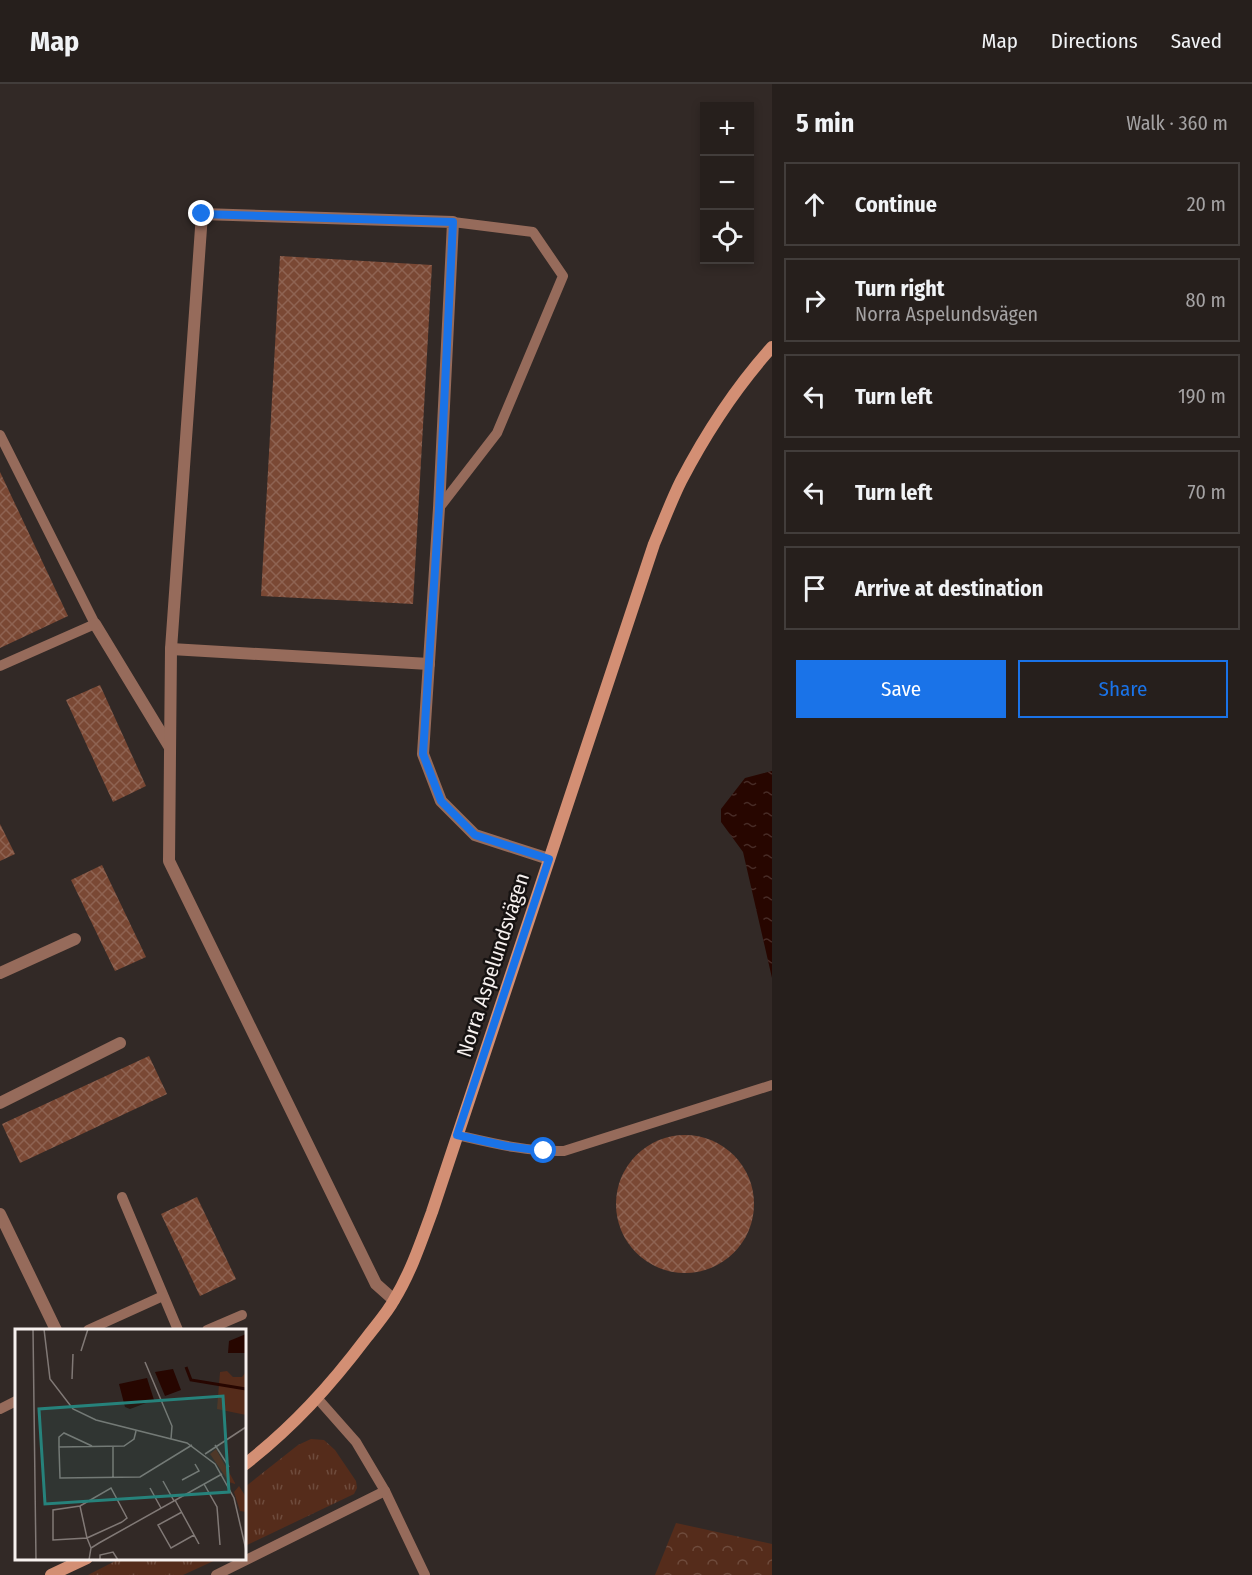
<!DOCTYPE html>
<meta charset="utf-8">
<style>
:root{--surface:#261f1c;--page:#2e2725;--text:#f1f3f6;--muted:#a4a2a3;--line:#423d3b;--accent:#1a73e8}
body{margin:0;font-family:"Fira Sans Condensed",sans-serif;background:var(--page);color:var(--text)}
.controls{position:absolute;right:18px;top:18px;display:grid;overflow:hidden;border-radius:0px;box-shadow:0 3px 9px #0003}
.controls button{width:54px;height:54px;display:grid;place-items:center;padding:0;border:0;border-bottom:2px solid var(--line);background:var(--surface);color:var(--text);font:30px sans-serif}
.stop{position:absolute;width:18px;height:18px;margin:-14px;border:4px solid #1a73e8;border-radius:50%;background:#fff}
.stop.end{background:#1a73e8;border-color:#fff;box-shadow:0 2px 6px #0008}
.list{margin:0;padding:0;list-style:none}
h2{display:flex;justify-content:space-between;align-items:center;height:78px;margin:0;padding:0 24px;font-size:26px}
h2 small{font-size:20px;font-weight:400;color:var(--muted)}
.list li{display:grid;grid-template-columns:39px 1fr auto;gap:18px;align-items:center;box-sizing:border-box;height:84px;margin:0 12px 12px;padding:0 12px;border:2px solid var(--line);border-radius:0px}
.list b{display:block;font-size:22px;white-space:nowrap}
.list p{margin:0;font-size:20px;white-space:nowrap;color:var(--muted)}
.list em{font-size:20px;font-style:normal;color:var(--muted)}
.actions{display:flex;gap:12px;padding:18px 24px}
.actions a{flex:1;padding:14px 0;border:2px solid var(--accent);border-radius:0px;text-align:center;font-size:21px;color:var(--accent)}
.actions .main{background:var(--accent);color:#fff}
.icon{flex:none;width:33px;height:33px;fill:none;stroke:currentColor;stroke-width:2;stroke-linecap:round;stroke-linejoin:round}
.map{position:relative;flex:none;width:772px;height:1491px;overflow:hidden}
header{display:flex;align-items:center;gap:36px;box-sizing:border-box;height:84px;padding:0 30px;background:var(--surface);border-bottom:2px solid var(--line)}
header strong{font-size:28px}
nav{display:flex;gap:33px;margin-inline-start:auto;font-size:21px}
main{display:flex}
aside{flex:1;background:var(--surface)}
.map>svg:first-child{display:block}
.grass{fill:url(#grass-tufts)}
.forest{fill:url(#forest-crowns)}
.water{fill:url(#water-ripples)}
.building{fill:url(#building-cross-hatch)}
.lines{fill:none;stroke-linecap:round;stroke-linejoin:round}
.lane{stroke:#966b5b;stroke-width:10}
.street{stroke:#966b5b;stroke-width:12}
.secondary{stroke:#d38f74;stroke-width:12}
.route{stroke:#1a73e8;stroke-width:8}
.labels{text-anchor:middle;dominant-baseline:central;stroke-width:5;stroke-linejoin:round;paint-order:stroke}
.street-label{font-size:21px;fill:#f7f1ef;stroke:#171312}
.inset-river{fill:none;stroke:#270600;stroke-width:3}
.inset-road{fill:none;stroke:#817976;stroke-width:1.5}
.view{fill:#26827b;fill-opacity:0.15;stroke:#26827b;stroke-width:3}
.inset-edge{fill:none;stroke:#f7f1ef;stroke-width:3}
</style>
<header>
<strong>Map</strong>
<nav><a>Map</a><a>Directions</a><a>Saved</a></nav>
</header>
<main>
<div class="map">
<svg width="772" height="1491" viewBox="0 0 772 1491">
<defs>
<pattern id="grass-tufts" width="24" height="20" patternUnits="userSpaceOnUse" patternTransform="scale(1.5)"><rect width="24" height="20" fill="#552c1b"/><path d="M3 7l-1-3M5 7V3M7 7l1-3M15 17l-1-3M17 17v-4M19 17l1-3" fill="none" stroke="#6e4b3c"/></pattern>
<pattern id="forest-crowns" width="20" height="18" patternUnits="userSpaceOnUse" patternTransform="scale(1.5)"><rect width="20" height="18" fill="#552c1b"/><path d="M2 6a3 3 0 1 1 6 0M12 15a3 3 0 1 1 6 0" fill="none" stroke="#6e4b3c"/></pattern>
<pattern id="water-ripples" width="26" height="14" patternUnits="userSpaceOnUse" patternTransform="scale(1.5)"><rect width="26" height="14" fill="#270600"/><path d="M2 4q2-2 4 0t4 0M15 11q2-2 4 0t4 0" fill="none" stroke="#472b26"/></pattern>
<pattern id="building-cross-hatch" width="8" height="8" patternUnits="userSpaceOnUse" patternTransform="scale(1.5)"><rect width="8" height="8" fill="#7a4834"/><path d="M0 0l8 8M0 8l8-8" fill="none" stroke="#8e6352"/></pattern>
</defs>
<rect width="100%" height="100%" fill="#322926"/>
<g class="grass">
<polygon points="311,1355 324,1356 335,1366 356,1397 357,1404 354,1410 245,1462 245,1403 298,1361"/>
<polygon points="121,1474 218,1474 218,1475 183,1491 88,1491"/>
</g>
<polygon class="forest" points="676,1439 772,1460 772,1491 655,1491"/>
<polygon class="water" points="772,687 772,894 743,768 721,738 721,725 745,694"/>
<g class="building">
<polygon points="280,172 432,181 413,520 261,512"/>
<polygon points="0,388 68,532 0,564"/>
<polygon points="100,601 146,702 113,718 66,616"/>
<polygon points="0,740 15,770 0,777"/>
<polygon points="102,781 146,873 115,887 71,796"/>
<polygon points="149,972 167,1010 20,1079 2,1040"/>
<circle cx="685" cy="1120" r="69"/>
<polygon points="197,1113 236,1195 200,1212 161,1130"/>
</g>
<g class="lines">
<g class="lane">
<polyline points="0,351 95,540 0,582"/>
<polyline points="439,424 497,349 563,192 533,148 453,138"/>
<path d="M457,1051C492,1059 527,1068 564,1067L772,1001"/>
<polyline points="122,1113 178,1246"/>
<polyline points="88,1246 163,1212"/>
<polyline points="207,1246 242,1231"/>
<polyline points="318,1315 356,1358 385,1407 425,1491"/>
<polyline points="0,1325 16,1317"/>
<polyline points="216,1491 385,1407"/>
</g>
<g class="street">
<polyline points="95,540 169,662"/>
<polyline points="171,565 429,580"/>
<polyline points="0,889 75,855"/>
<polyline points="0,1019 120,959"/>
<polyline points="0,1130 56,1246"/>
<polyline points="394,1216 376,1200 169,777 171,565 202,130 453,138 439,424 423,670 441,717 475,751 549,775"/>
</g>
<g class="secondary">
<path d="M244,1381C293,1343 330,1302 367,1253C376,1241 387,1229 394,1216C411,1188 421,1158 432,1128L654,460C663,439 671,417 681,397C706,349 736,303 772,263"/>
<polyline points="51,1491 87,1474"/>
</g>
</g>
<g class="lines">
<polyline class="route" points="202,130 453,138 439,424 423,670 441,717 475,751 549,775 457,1051 506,1062 544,1067"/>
</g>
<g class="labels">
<g class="street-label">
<text transform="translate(493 881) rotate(-72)">Norra Aspelundsvägen</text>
</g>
</g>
<g transform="translate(15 1245)">
<rect width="231" height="231" fill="#322926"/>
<path d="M201,120L220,154V155L214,153L195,125ZM224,157L231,168V183L225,182L219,163Z" fill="#552c1b"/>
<path d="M212,42L218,48H227L231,43V86L202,80L205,43Z" fill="#552c1b"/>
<path d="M231,5V24H213L214,12ZM158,40L166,61L150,67L140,43ZM132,49L139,71L115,80L110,78L104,55Z" fill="#270600"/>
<path class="inset-river" d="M171,38L176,51L231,60"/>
<path class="inset-road" d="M18,0L21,231M29,0L35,50L58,80L81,91L172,114L200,135L219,169L231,221M66,22L73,0M130,33L157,97L156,110M57,50L58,25M121,102L119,110L109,117L44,118L45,149L125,148L177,116M200,116L214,138M44,118V108L49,104L77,117M98,118V149M190,125L231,98M167,151L184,142L180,135M148,152L159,172M189,155L202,178L205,216M135,159L146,179M160,171L184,215M65,177L72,209L38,211V181L65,177L96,159L112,189L107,193M167,183L143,196L156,219L179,206M76,219L72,209L107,193M74,231L76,219L84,214L207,145M85,231V226L98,223L103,231"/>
<path class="view" d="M208,67L214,163L30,175L24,80Z"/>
<rect width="231" height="231" class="inset-edge"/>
</g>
</svg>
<div class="controls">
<button>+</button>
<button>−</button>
<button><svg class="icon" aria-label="locate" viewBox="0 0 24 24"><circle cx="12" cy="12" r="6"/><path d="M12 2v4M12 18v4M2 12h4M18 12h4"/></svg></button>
</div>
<div class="stop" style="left:544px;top:1067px"></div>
<div class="stop end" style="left:202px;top:130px"></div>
</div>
<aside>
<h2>5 min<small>Walk · 360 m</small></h2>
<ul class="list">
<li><svg class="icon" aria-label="ahead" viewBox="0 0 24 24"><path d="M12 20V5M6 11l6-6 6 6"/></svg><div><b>Continue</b></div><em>20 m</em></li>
<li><svg class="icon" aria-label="right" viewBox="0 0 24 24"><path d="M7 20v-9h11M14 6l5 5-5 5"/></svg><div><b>Turn right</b><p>Norra Aspelundsvägen</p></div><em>80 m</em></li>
<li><svg class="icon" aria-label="left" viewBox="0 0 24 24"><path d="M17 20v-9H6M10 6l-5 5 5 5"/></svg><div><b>Turn left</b></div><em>190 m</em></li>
<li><svg class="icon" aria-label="left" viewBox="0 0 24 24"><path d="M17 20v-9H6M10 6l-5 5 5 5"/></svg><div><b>Turn left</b></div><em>70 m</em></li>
<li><svg class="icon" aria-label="arrive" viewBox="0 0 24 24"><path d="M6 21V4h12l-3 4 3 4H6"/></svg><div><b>Arrive at destination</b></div></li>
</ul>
<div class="actions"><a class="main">Save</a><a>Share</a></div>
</aside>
</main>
